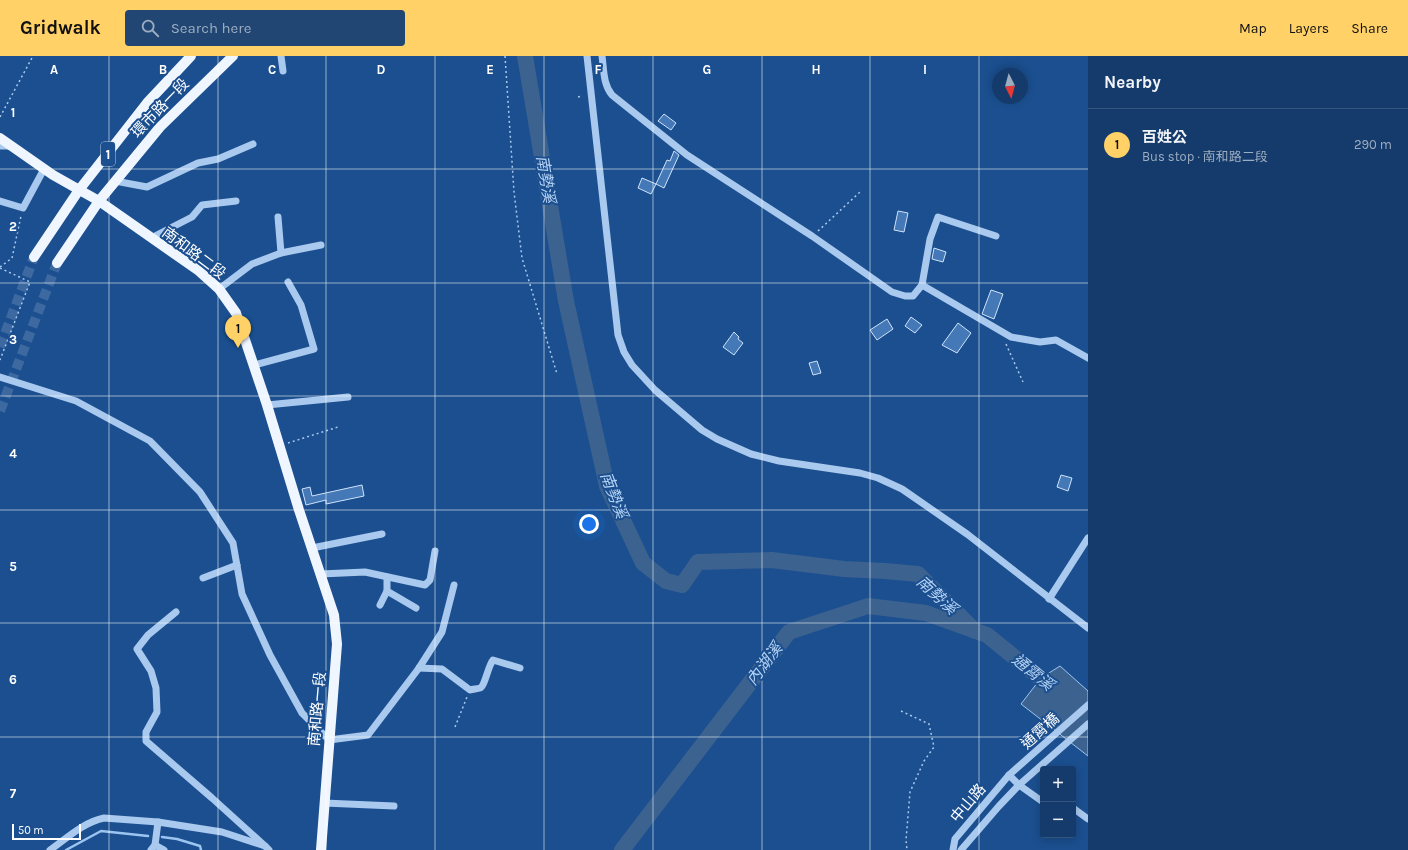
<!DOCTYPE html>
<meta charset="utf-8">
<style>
:root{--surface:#143b6b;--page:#214673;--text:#f1f3f6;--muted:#9dadc1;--line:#33557e;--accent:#ffd166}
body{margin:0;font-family:Karla,"Noto Sans TC",sans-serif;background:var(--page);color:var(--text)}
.controls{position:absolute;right:12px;bottom:12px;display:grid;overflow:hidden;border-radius:4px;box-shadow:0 2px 10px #0003}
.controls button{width:36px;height:36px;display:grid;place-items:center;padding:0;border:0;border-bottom:1px solid var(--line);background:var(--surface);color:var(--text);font:20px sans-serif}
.compass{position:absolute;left:992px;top:12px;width:36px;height:36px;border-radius:50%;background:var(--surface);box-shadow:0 2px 10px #0003;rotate:174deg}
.scale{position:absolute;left:12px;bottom:10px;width:69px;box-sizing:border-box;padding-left:4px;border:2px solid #fff;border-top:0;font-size:11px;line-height:14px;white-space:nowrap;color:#fff;-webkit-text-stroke:3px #1b4f8f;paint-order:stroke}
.you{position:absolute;left:589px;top:468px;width:14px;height:14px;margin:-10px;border:3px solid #fff;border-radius:50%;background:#1a73e8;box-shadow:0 0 0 6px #1a73e833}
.badge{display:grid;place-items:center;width:26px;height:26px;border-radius:50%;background:var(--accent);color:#111;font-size:13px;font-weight:700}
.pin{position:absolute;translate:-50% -33px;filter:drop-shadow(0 1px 2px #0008)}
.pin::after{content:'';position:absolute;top:21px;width:14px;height:12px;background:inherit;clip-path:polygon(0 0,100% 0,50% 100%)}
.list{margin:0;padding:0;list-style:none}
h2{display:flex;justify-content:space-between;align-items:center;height:52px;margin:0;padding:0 16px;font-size:17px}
h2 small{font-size:13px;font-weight:400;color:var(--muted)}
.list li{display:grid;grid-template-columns:26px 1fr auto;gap:12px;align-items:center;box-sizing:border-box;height:72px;padding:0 16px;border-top:1px solid var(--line)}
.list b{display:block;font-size:15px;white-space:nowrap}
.list p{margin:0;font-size:13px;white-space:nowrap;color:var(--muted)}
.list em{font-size:13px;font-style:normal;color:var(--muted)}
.icon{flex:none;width:22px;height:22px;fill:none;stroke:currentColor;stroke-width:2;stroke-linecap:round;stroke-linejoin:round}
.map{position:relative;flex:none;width:1088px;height:794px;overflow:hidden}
header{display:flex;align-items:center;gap:24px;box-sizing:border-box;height:56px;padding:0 20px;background:var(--accent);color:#111}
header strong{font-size:19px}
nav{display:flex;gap:22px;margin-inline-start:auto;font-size:14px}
.search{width:280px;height:36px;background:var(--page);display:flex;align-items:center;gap:10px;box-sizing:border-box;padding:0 14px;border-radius:4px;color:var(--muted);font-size:15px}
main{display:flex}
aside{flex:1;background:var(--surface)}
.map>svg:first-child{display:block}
.water{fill:#3c6290;stroke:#9cc4f0}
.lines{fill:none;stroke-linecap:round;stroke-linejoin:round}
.stream{stroke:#9cc4f0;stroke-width:2.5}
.river{stroke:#3c6290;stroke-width:16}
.building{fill:#4478b7;stroke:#cfe3fa}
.major-tunnel{stroke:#3d69a0;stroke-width:10;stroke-dasharray:10 5;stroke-linecap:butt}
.path{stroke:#a9c9ee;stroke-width:1.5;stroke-dasharray:2 3;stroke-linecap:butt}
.minor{stroke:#a9c9ee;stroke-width:7}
.major{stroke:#f0f6ff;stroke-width:10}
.grid{fill:none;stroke:#fff;stroke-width:1;stroke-opacity:0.55}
.labels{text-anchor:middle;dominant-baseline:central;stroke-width:4;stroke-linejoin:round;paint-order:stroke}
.shield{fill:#1b4f8f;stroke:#bbcadd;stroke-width:1}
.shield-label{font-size:14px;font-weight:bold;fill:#fff}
.street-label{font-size:15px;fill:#fff;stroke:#1b4f8f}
.water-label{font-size:16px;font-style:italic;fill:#b5d3f5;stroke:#1b4f8f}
.grid-label{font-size:13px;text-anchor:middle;font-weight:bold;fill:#fff;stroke:#1b4f8f;stroke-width:4;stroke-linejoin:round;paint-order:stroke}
</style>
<header>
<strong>Gridwalk</strong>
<div class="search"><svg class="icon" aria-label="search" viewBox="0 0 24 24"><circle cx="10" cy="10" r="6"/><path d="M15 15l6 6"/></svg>Search here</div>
<nav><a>Map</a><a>Layers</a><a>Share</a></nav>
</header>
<main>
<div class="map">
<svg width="1088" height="794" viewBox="0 0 1088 794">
<rect width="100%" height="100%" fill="#1b4f8f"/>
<polygon class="water" points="1060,610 1088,635 1088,700 1021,648 1041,622"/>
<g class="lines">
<g class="stream">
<polyline points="162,781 177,783 200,790 201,794"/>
<polyline points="66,794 101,775 148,780"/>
</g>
<g class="river">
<polyline points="525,0 566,245 607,430 643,507 666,525 682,529 698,506 772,504 844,513 885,515 918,518 975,575"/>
<polyline points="622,794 789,576 868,550 926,557 987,579 1088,661"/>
</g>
</g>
<g class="building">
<polygon points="664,58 676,67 671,74 658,65"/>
<polygon points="674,95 679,99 664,132 656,128 667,104 670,105"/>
<polygon points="642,122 656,128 651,138 638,132"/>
<polygon points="898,155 908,157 904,176 894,174"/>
<polygon points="934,192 946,196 943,206 932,203"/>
<polygon points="991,234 1003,238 994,263 982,258"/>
<polygon points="911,261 922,269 915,277 905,270"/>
<polygon points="887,263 893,273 877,284 870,274"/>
<polygon points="958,267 971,277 957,297 942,289"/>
<polygon points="734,276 739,281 738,283 743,287 734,299 723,291"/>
<polygon points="817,305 821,317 813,319 809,307"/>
<polygon points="1061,419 1072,422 1068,435 1057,431"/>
<polygon points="362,429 364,440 326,448 326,444 306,449 302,433 310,431 312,440"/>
</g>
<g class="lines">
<g class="major-tunnel">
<polyline points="0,291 34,201"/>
<polyline points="0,355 57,207"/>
</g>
<g class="path">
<polyline points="505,0 514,136 522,202 557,318"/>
<polyline points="578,41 583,40"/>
<polyline points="0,61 33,0"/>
<polyline points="818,175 860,136"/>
<polyline points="0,211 12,202 21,160"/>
<polyline points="0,212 30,226 0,304"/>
<polyline points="1006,288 1023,326"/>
<polyline points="288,387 338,371"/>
<polyline points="901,655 929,668 934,691 924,705 910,736 906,784 907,794"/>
<polyline points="455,671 467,641"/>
</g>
<g class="minor">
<polyline points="281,0 283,15"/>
<polyline points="587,0 618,279 624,296 632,309 655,334 702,374 717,383 751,398 779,405 860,417 878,422 902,433 967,478 1088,572"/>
<path d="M602,0C604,14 603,28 612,39L687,99L812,180L892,236L905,240H913L922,229L1011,281L1040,286L1056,284L1088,302"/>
<polyline points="0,90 10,90"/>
<polyline points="115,125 147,131 198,107 218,103 253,88"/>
<polyline points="0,145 23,152 44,113"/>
<polyline points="278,161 281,197"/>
<polyline points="151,182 192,161 202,149 236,145"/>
<polyline points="922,229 930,183 938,161 996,180"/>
<polyline points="219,233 252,208 281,197 321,189"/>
<polyline points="254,309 314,293 301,249 288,226"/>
<polyline points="0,321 76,345 150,385 200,436 233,487 242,538 270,599 302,657 329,684 368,679 419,612 442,576 454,529"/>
<polyline points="267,349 348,341"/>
<polyline points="312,492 382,478"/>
<polyline points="321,518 365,516 425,529 430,524 435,495"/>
<polyline points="387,521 387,535 416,552"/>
<polyline points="203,522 237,509"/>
<polyline points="1049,543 1088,482"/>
<polyline points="380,549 387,535"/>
<polyline points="176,556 148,579 137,593 151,615 156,632 157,656 146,676 146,685 212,742 265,790"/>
<path d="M419,612L442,613L470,634C473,633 477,633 480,632C485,630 488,610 493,604L520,612"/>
<polyline points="1009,719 1019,729 1043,746"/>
<polyline points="324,747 394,750"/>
<polyline points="1073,752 1088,763"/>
<polyline points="155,789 164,794"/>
<path d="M50,794C67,782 84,766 104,762L158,766L222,776L265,790L269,794"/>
<polyline points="151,794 155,789 158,766"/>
<polyline points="953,794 955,783 1009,719 1088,649"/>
<polyline points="961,794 999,750 1019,729 1088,668"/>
</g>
<g class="major">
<polyline points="0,82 53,119 99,145 199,215 219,233 236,257 267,349 299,454 334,559 337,588 321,794"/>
<polyline points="34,201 79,134 147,47 191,0"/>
<polyline points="57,207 99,145 160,71 233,0"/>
</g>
</g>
<path class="grid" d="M109,0V794M218,0V794M326,0V794M435,0V794M544,0V794M653,0V794M762,0V794M870,0V794M979,0V794M0,113H1088M0,227H1088M0,340H1088M0,454H1088M0,567H1088M0,681H1088"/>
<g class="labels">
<rect class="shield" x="101" y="86" width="14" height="24" rx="3"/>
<g class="shield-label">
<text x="108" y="98">1</text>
</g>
<g class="street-label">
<text transform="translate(160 52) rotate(-46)">環市路一段</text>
<text transform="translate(194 197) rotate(37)">南和路二段</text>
<text transform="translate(317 653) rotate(-85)">南和路一段</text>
<text transform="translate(1040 675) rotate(-42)">通霄橋</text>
<text transform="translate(968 747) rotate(-50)">中山路</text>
</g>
<g class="water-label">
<text transform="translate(546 123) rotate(81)">南勢溪</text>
<text transform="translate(614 439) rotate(69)">南勢溪</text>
<text transform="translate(937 539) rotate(42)">南勢溪</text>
<text transform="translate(764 608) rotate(-53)">內湖溪</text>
<text transform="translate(1033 616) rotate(39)">通霄溪</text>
</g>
</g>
<g class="grid-label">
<text x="54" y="18">A</text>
<text x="163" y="18">B</text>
<text x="272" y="18">C</text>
<text x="381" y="18">D</text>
<text x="490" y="18">E</text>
<text x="598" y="18">F</text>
<text x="707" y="18">G</text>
<text x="816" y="18">H</text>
<text x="925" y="18">I</text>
<text x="13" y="61">1</text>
<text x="13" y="175">2</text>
<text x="13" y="288">3</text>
<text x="13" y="402">4</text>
<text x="13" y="515">5</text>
<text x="13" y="628">6</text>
<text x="13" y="742">7</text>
</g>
</svg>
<div class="controls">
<button>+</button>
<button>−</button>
</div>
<svg class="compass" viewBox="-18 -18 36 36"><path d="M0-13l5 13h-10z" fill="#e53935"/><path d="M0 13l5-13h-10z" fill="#9dadc1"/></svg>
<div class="scale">50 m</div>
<div class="you"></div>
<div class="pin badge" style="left:238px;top:292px">1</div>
</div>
<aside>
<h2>Nearby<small></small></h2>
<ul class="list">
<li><span class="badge">1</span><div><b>百姓公</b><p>Bus stop · 南和路二段</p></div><em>290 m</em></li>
</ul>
</aside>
</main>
